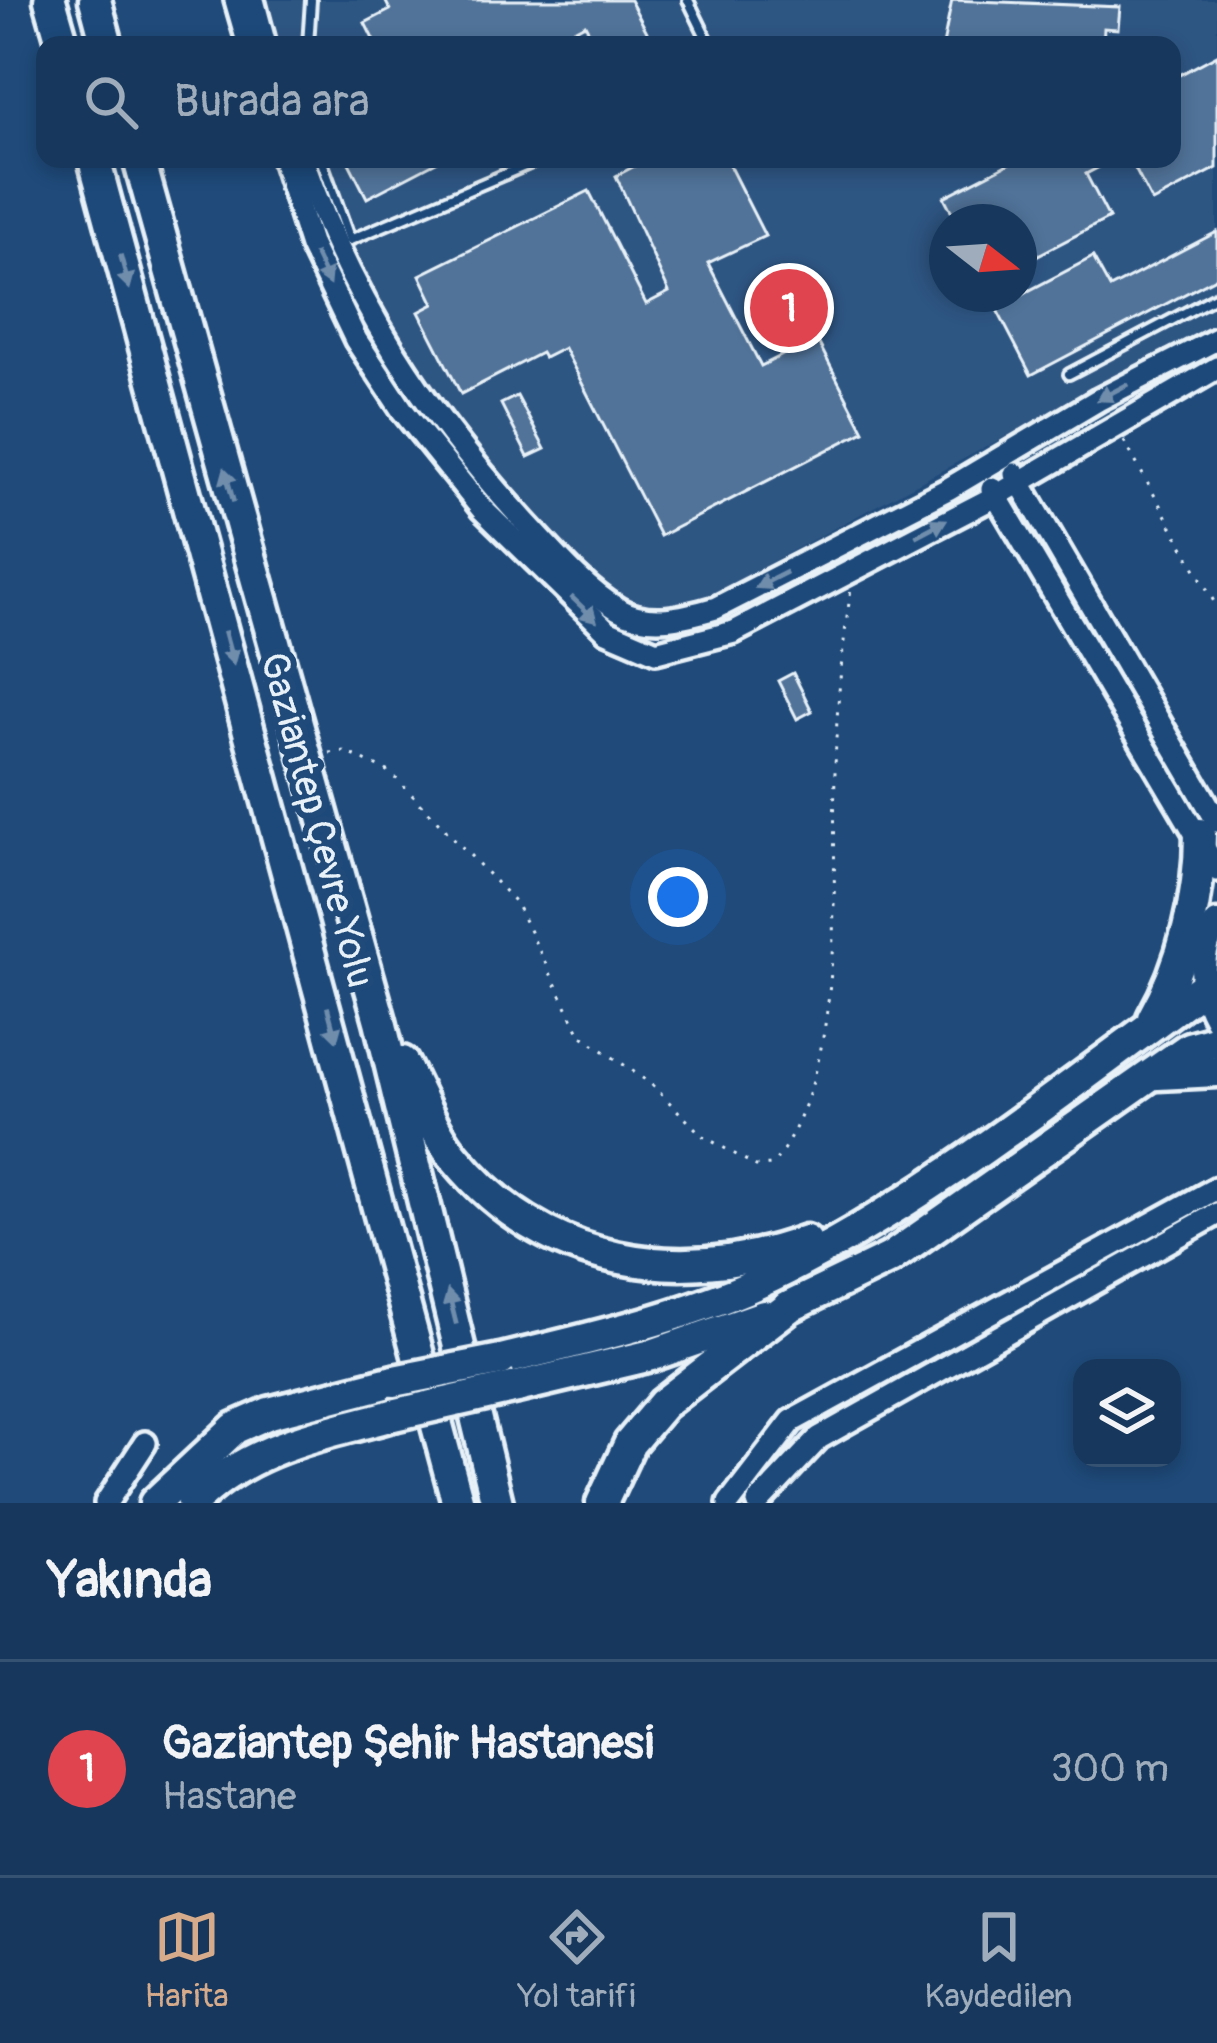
<!DOCTYPE html>
<html lang="tr">
<meta charset="utf-8">
<style>
:root{--surface:#17385c;--page:#244365;--text:#f1f3f6;--muted:#9eacbb;--line:#365272;--accent:#d6ab8b}
body{margin:0;font-family:Pangolin,sans-serif;background:var(--page);color:var(--text)}
.controls{position:absolute;right:36px;bottom:36px;display:grid;overflow:hidden;border-radius:24px;box-shadow:0 6px 18px #0003}
.controls button{width:108px;height:108px;display:grid;place-items:center;padding:0;border:0;border-bottom:3px solid var(--line);background:var(--surface);color:var(--text);font:60px sans-serif}
.compass{position:absolute;left:929px;top:204px;width:108px;height:108px;border-radius:50%;background:var(--surface);box-shadow:0 6px 18px #0003;rotate:107deg}
.you{position:absolute;left:678px;top:897px;width:42px;height:42px;margin:-30px;border:9px solid #fff;border-radius:50%;background:#1a73e8;box-shadow:0 0 0 18px #1a73e833}
.badge{display:grid;place-items:center;width:78px;height:78px;border-radius:50%;background:var(--accent);color:#fff;font-size:39px;font-weight:700}
.pin{position:absolute;translate:-50% -50%;border:6px solid #fff;box-shadow:0 3px 12px #0006}
.list{margin:0;padding:0;list-style:none}
h2{display:flex;justify-content:space-between;align-items:center;height:156px;margin:0;padding:0 48px;font-size:51px}
h2 small{font-size:39px;font-weight:400;color:var(--muted)}
.list li{display:grid;grid-template-columns:78px 1fr auto;gap:36px;align-items:center;box-sizing:border-box;height:216px;padding:0 48px;border-top:3px solid var(--line)}
.list b{display:block;font-size:45px;white-space:nowrap}
.list p{margin:0;font-size:39px;white-space:nowrap;color:var(--muted)}
.list em{font-size:39px;font-style:normal;color:var(--muted)}
.icon{flex:none;width:66px;height:66px;fill:none;stroke:currentColor;stroke-width:2;stroke-linecap:round;stroke-linejoin:round}
.map{position:relative;flex:none;width:1217px;height:1503px;overflow:hidden}
.search{position:absolute;background:var(--surface);box-shadow:0 6px 18px #0003;left:36px;right:36px;top:36px;height:132px;display:flex;align-items:center;gap:30px;box-sizing:border-box;padding:0 42px;border-radius:24px;color:var(--muted);font-size:45px}
.sheet{height:372px;background:var(--surface)}
nav{display:flex;justify-content:space-around;align-items:center;box-sizing:border-box;height:168px;border-top:3px solid var(--line);background:var(--surface);font-size:33px;color:var(--muted)}
nav a{display:grid;justify-items:center;gap:6px}
nav .on{color:var(--accent)}
.map>svg:first-child{display:block}
.built{fill:#2e5683;fill-rule:evenodd}
.building{fill:#517399;stroke:#e8f1f8;stroke-width:3}
.lines{fill:none;stroke-linecap:round;stroke-linejoin:round}
.lane-casing{stroke:#e8f1f8;stroke-width:16}
.secondary-casing{stroke:#e8f1f8;stroke-width:30}
.primary-casing{stroke:#e8f1f8;stroke-width:33}
.highway-casing{stroke:#e8f1f8;stroke-width:39}
.path{stroke:#e8f1f8;stroke-width:3;stroke-dasharray:3 9;stroke-linecap:butt}
.lane{stroke:#1f4a7a;stroke-width:8}
.secondary{stroke:#1f4a7a;stroke-width:21}
.primary{stroke:#1f4a7a;stroke-width:24}
.highway{stroke:#1f4a7a;stroke-width:30}
.highway-bridge-casing{stroke:#e8f1f8;stroke-width:39;stroke-linecap:butt}
.highway-bridge{stroke:#1f4a7a;stroke-width:30}
.oneway{fill:#6f8dac}
.labels{text-anchor:middle;dominant-baseline:central;stroke-width:12;stroke-linejoin:round;paint-order:stroke}
.street-label{font-size:39px;fill:#e8f1f8;stroke:#1f4a7a}
</style>
<div class="map">
<svg width="1217" height="1503" viewBox="0 0 1217 1503">
<rect width="100%" height="100%" fill="#1f4a7a"/>
<filter id="ink" filterUnits="userSpaceOnUse"><feTurbulence type="fractalNoise" baseFrequency=".00833" numOctaves="2"/><feDisplacementMap in="SourceGraphic" scale="24" xChannelSelector="R" yChannelSelector="G"/><feConvolveMatrix kernelMatrix="1 2 1 2 8 2 1 2 1" color-interpolation-filters="sRGB"/></filter>
<g filter="url(#ink)">
<path class="built" d="M259,0H1217V323L635,635L584,599L488,500L439,433L301,159H1172V45H266ZM947,222H1019V294H947Z"/>
<g class="building">
<polygon points="385,0 630,0 654,45 596,45 585,24 557,39 560,45 376,45 365,23 390,10"/>
<polygon points="952,0 1120,7 1118,29 1104,28 1103,45 943,45"/>
<polygon points="1217,55 1217,168 1152,202 1130,159 1172,159 1172,79"/>
<polygon points="347,159 442,159 367,198"/>
<polygon points="648,159 707,163 726,159 765,236 708,263 761,366 816,338 864,431 660,536 564,348 544,358 541,353 461,394 419,312 434,304 420,275 589,191 646,304 669,292 616,176"/>
<polygon points="1018,159 1115,159 1086,174 1109,218 1019,265 1019,222 957,222 944,197"/>
<polygon points="1217,232 1217,277 1031,375 996,308 1093,257 1110,288"/>
<polygon points="517,396 545,449 528,457 501,404"/>
<polygon points="793,673 812,711 797,719 778,681"/>
</g>
<g class="lines">
<defs>
<g id="lane">
<polyline points="688,0 710,45"/>
<polyline points="308,45 311,0"/>
<polyline points="321,159 350,240 541,159"/>
<polyline points="1069,374 1217,296"/>
</g>
<g id="secondary">
<polyline points="236,0 249,45"/>
<polyline points="253,0 265,45"/>
<polyline points="283,159 311,246 356,340 403,411 482,509 607,631 656,652 734,632 996,496 1217,368"/>
<path d="M302,159C353,303 423,409 525,522C553,552 583,588 618,609C649,627 685,617 716,608L948,489L1098,400L1217,339"/>
<polyline points="1015,474 1217,821"/>
<polyline points="992,489 1217,870"/>
<polyline points="106,1503 145,1443"/>
<polyline points="729,1503 792,1421 1217,1188"/>
<polyline points="758,1503 819,1438 1217,1214"/>
</g>
<path id="primary" d="M1217,923C1197,952 1200,989 1217,1019"/>
<g id="highway">
<polyline points="50,0 63,45"/>
<polyline points="95,0 107,45"/>
<polyline points="94,159 458,1503"/>
<polyline points="139,159 380,1021 497,1503"/>
<path d="M1153,1018C1184,964 1200,896 1200,834"/>
<path d="M402,1062C419,1093 433,1132 456,1159C544,1266 680,1287 806,1241"/>
<polyline points="1158,1074 1217,1071"/>
<path d="M501,1360C590,1338 687,1317 771,1277C925,1202 1065,1088 1204,987"/>
<polyline points="517,1387 652,1355 764,1316"/>
<polyline points="155,1503 235,1428 269,1413 394,1381"/>
<path d="M193,1503C247,1447 320,1435 393,1415"/>
<polyline points="602,1503 630,1443 663,1404 789,1307 890,1258 1189,1048 1217,1040"/>
</g>
</defs>
<use href="#lane" class="lane-casing"/>
<use href="#secondary" class="secondary-casing"/>
<use href="#primary" class="primary-casing"/>
<use href="#highway" class="highway-casing"/>
<g class="path">
<polyline points="1124,441 1217,607"/>
<path d="M330,753L344,751L391,773L516,903L580,1034L651,1084L703,1136L756,1166L772,1165C847,1073 832,887 835,772C836,711 842,649 851,589"/>
</g>
<use href="#lane" class="lane"/>
<use href="#secondary" class="secondary"/>
<use href="#primary" class="primary"/>
<use href="#highway" class="highway"/>
<defs>
<g id="highway-bridge">
<polyline points="394,1381 501,1360"/>
<polyline points="393,1415 517,1387"/>
</g>
</defs>
<use href="#highway-bridge" class="highway-bridge-casing"/>
<use href="#highway-bridge" class="highway-bridge"/>
</g>
<defs><path id="oneway-solid" d="M-6-.8H1V-3.2L6.5 0L1 3.2V.8H-6Z" transform="scale(3)"/></defs>
<g class="oneway">
<use href="#oneway-solid" transform="translate(322 269) rotate(65)"/>
<use href="#oneway-solid" transform="translate(125 272) rotate(75)"/>
<use href="#oneway-solid" transform="translate(1113 392) rotate(152)"/>
<use href="#oneway-solid" transform="translate(229 485) rotate(-105)"/>
<use href="#oneway-solid" transform="translate(931 528) rotate(-28)"/>
<use href="#oneway-solid" transform="translate(771 580) rotate(153)"/>
<use href="#oneway-solid" transform="translate(584 609) rotate(44)"/>
<use href="#oneway-solid" transform="translate(229 648) rotate(75)"/>
<use href="#oneway-solid" transform="translate(332 1024) rotate(75)"/>
<use href="#oneway-solid" transform="translate(452 1307) rotate(-104)"/>
</g>
</g>
<g class="labels">
<g class="street-label">
<text transform="translate(317 820) rotate(75)">Gaziantep Çevre Yolu</text>
</g>
</g>
</svg>
<div class="controls">
<button><svg class="icon" aria-label="layers" viewBox="0 0 24 24"><path d="M12 4l9 5-9 5-9-5zM3 14l9 5 9-5"/></svg></button>
</div>
<svg class="compass" viewBox="-18 -18 36 36"><path d="M0-13l5 13h-10z" fill="#e53935"/><path d="M0 13l5-13h-10z" fill="#9eacbb"/></svg>
<div class="you"></div>
<div class="pin badge" style="left:789px;top:308px;background:#e0444e">1</div>
<div class="search"><svg class="icon" aria-label="search" viewBox="0 0 24 24"><circle cx="10" cy="10" r="6"/><path d="M15 15l6 6"/></svg>Burada ara</div>
</div>
<section class="sheet">
<h2>Yakında<small></small></h2>
<ul class="list">
<li><span class="badge" style="background:#e0444e">1</span><div><b>Gaziantep Şehir Hastanesi</b><p>Hastane</p></div><em>300 m</em></li>
</ul>
</section>
<nav>
<a class="on"><svg class="icon" aria-label="map" viewBox="0 0 24 24"><path d="M3 6l6-2 6 2 6-2v14l-6 2-6-2-6 2zM9 4v14M15 6v14"/></svg>Harita</a>
<a><svg class="icon" aria-label="directions" viewBox="0 0 24 24"><path d="M12 3l9 9-9 9-9-9zM9 14v-3h6M13 9l2 2-2 2"/></svg>Yol tarifi</a>
<a><svg class="icon" aria-label="saved" viewBox="0 0 24 24"><path d="M7 4h10v16l-5-4-5 4z"/></svg>Kaydedilen</a>
</nav>
